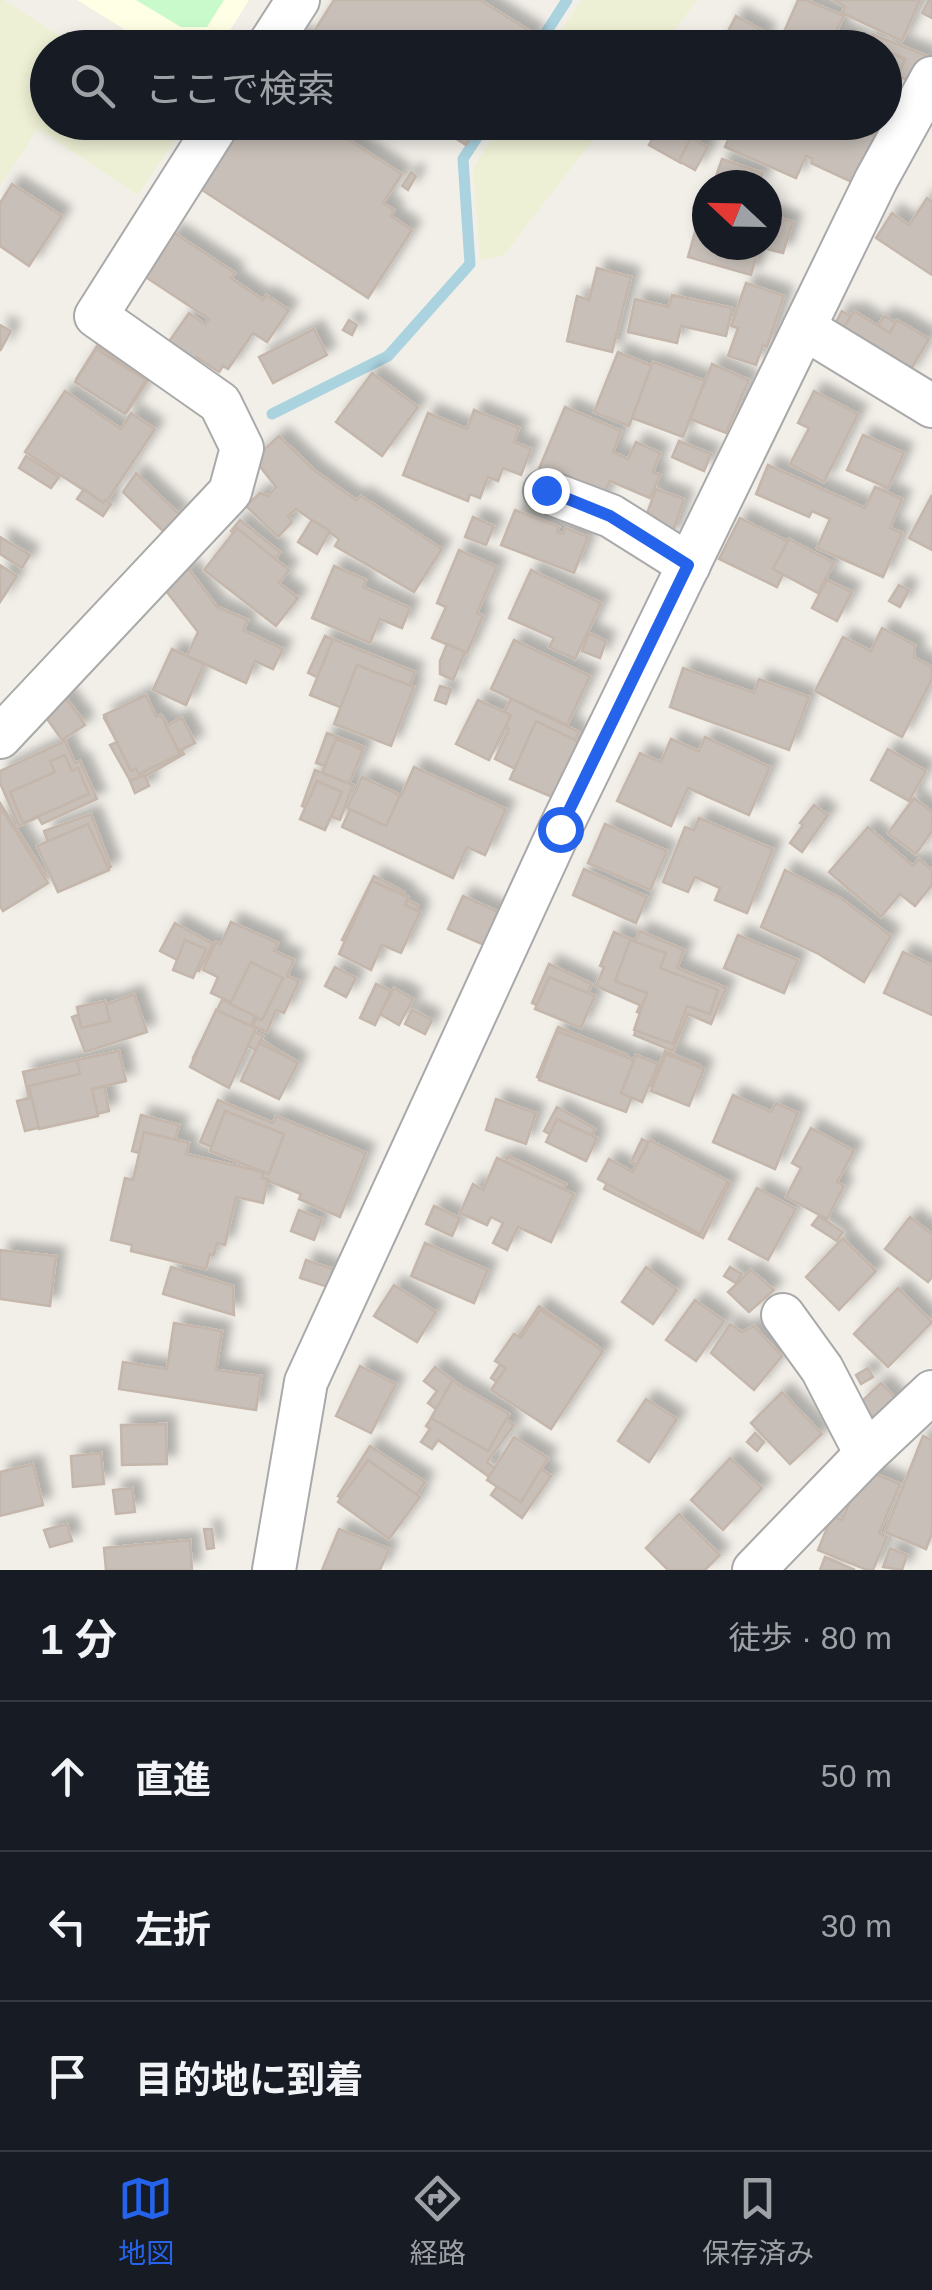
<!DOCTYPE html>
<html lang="ja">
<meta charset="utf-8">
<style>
:root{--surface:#171b24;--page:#20242c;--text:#f1f3f6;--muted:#9ea1a6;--line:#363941;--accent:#2563eb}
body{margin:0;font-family:Arial,"Noto Sans JP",sans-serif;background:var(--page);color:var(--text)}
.compass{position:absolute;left:692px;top:170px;width:90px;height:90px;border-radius:50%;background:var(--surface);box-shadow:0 5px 15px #0003;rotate:292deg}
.stop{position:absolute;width:30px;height:30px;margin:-22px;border:8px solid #2563eb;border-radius:50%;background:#fff}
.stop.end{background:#2563eb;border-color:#fff;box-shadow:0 2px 10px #0008}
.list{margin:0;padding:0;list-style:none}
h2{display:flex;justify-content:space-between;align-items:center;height:130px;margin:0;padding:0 40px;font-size:42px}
h2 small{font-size:32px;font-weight:400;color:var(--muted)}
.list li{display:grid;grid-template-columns:65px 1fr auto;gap:30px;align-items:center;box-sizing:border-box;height:150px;padding:0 40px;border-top:2px solid var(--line)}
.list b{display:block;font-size:38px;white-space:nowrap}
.list em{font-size:32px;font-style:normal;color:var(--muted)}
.icon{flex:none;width:55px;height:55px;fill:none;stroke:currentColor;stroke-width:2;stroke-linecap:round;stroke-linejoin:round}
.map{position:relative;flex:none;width:932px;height:1570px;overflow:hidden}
.search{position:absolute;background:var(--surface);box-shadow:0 5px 15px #0003;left:30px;right:30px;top:30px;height:110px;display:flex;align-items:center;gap:25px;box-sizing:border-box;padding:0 35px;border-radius:55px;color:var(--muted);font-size:38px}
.sheet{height:580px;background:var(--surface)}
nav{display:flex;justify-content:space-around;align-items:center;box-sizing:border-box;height:140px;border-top:2px solid var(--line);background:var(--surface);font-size:28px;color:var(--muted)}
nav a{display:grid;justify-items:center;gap:5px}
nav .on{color:var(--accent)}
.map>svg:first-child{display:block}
.education{fill:#ffffe5}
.farmland{fill:#eef0d5}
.park{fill:#c8facc}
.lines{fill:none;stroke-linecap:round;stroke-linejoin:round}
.stream{stroke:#aad3df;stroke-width:11}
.building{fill:#c7bfb8;stroke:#c4b6ab;stroke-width:2.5;filter:url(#shadow)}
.minor-casing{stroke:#a9a9a9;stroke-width:46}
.minor{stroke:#fff;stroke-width:42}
.route{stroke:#2563eb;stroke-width:12}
</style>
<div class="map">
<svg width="932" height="1570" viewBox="0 0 932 1570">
<defs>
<filter id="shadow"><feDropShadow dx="9" dy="-9" stdDeviation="5" flood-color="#0004"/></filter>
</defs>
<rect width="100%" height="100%" fill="#f2efe9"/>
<polygon class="education" points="77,0 249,0 219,48 153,47"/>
<g class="farmland">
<polygon points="0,0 4,0 76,47 48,48 48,122 186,123 138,195 38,129 0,186"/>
<polygon points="581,0 697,0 662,47 551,47"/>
<polygon points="502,123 606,123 503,256 480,260 473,168"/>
</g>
<polygon class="park" points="136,0 224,0 207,27 181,27"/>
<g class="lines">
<g class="stream">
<polyline points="536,48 567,0"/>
<polyline points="272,414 388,356 470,264 463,159 487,122"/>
</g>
</g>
<g class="building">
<polygon points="334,0 480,0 536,35 528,48 312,48 306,44"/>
<polygon points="798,0 806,0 844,16 837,30 878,48 777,48"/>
<polygon points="834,0 920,0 902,41 842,13 845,7"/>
<polygon points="929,0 932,0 932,18 922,13"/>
<polygon points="736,16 767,33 759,48 719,48"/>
<polygon points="297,34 314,44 312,48 288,48"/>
<polygon points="872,34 930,57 919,85 898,76 905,59 884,50 884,48 869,43"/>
<polygon points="884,50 905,59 891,92 884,90"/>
<polygon points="241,122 354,122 344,137 402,174 383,203 394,210 391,216 412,230 368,298 199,188"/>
<polygon points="430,122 481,122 466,145"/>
<polygon points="662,122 678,122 697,133 681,163 649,145"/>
<polygon points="707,122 811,122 809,127 829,136 835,122 846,122 875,135 854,183 811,163 812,159 806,156 796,178 725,147 730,135"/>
<polygon points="691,138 708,147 695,170 679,161"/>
<polygon points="722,159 763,173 759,185 713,185"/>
<polygon points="411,172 416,176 408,190 402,186"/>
<polygon points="12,184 62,216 29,266 0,246 0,203"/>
<polygon points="705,197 707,197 707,245 767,245 767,214 793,222 783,253 759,247 751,275 688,257"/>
<polygon points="927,198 932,202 932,275 876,238 892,213 909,225"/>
<polygon points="173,232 235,273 231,278 263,300 266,295 289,310 267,342 253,333 228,369 223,366 219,372 196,357 191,363 166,346 189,313 205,324 209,319 144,276"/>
<polygon points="597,268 631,277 612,352 567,341 577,296 589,300"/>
<polygon points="746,283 784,296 767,347 763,345 756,365 728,356 738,328 731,326"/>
<polygon points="672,295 732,308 726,336 681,326 677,343 628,332 635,299 669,307"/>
<polygon points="842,311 876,329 884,316 920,336 899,376 827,338"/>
<polygon points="854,311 890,333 897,320 929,339 907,376 839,335"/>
<polygon points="349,320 357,325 352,335 343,330"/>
<polygon points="0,325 11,331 0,351"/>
<polygon points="314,329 327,355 273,383 259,357"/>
<polygon points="97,346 148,380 127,412 76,379"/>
<polygon points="96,349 146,380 125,414 75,382"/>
<polygon points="618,352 652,366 629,426 594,412"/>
<polygon points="653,362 705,381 683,437 632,418"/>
<polygon points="712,364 749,380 726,433 690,419"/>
<polygon points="372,373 418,407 382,456 336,422"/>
<polygon points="65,391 121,429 131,413 155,429 105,504 25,452"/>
<polygon points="814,391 858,414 824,482 790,464 809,428 798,423"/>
<polygon points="565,407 621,431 613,452 628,459 636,442 660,453 653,472 660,475 650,498 610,481 598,508 536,476"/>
<polygon points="474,410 519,428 514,442 531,449 521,475 503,468 498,481 488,477 480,498 470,494 468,501 403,475 428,413 467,429"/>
<polygon points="863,435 904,453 888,488 847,470"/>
<polygon points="279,436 314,470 356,500 361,496 442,549 414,592 335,546 339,539 296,509 288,516 292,522 278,537 246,506 260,493 268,496 276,487 254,459"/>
<polygon points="679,441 711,454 704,471 672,457"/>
<polygon points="26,456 59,477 51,488 19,468"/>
<polygon points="768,465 865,508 875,487 902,499 890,528 902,533 883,577 817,548 830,519 812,511 809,517 756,494"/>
<polygon points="136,473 180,515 164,532 123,492"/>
<polygon points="84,489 103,503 105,500 111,504 103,516 77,499"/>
<polygon points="656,489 684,499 671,538 642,527"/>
<polygon points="932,495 932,550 909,538"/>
<polygon points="515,510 559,527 557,532 563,534 566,528 588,537 574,573 501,545"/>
<polygon points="473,517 494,526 486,545 465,537"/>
<polygon points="740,518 797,546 777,587 719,559"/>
<polygon points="240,520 280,552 272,564 231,531"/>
<polygon points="312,520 330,531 317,554 298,542"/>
<polygon points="237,528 289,570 279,583 298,598 276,626 204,570"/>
<polygon points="0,537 30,555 22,568 0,554"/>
<polygon points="789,539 834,563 818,593 773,569"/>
<polygon points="459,550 497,567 477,613 483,616 467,653 432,638 446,607 437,603"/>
<polygon points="0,565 17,576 0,602"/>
<polygon points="334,566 366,580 363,587 410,608 402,628 380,619 370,643 312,618"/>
<polygon points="188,568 217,607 248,620 243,630 283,649 273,669 255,661 246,683 187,656 198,632 163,587"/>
<polygon points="531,570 601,603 575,659 549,647 554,638 509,618"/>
<polygon points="827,580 852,592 837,621 812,608"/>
<polygon points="899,585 909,590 900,607 889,601"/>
<polygon points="882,628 915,645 914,657 932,667 932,679 902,737 815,691 843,637 871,651"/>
<polygon points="589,633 606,641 600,658 582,651"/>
<polygon points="325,636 357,651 341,688 308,673"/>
<polygon points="333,639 415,672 392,728 310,695"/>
<polygon points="514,640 590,676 567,725 491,689"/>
<polygon points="447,644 465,652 453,680 440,674 440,661"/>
<polygon points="172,649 204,664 186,705 153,690"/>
<polygon points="357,665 414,687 391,746 334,724"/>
<polygon points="683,668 754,693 759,679 809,697 789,750 670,707"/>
<polygon points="440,686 451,689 446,704 435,700"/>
<polygon points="64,695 82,719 62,734 44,710"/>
<polygon points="144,695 158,719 163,717 184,754 132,784 110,745 117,742 104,718"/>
<polygon points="146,695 156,717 161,715 180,754 139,774 136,768 131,771 104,715"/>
<polygon points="66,698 85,725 62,740 43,713"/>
<polygon points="511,699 579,732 552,787 495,759 509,729 504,726 502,716"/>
<polygon points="478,700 511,715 489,760 456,744"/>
<polygon points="182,718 195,743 179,751 166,726"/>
<polygon points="536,721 581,743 557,799 510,779"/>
<polygon points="327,733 364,747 352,776 316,763"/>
<polygon points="705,737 770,767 749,815 688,788 671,826 617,801 640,753 661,762 671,739 699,751"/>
<polygon points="336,739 363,750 348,786 321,775"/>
<polygon points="65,741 75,763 80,761 97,799 42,824 38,817 19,826 0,783 0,771"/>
<polygon points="888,749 926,771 909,801 871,780"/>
<polygon points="65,755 72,771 78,768 89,794 23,823 10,792 55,772 50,761"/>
<polygon points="414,767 506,809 485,855 467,847 453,878 342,827 364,779 401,796"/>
<polygon points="315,770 353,785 340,820 302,806"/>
<polygon points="145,775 149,786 135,793 130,781"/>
<polygon points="362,777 400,795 386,826 347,808"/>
<polygon points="317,781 342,792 325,830 300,819"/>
<polygon points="914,798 932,812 932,831 916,854 888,833"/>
<polygon points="0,803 46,875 3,902 0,897"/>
<polygon points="814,805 828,815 802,852 790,843 803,825 800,823"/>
<polygon points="0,806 48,883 3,911 0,906"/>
<polygon points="91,814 111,867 63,884 44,831"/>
<polygon points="699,818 773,849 747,913 715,900 720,888 695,877 688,892 663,882 685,827 694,830"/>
<polygon points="88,824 109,870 58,892 37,846"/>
<polygon points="605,824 667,851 650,890 588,863"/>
<polygon points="868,827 913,866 919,859 932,870 932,885 915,906 900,894 881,917 829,872"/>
<polygon points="584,869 647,897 636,923 573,895"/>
<polygon points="785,870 842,899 891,936 864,982 817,953 761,927"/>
<polygon points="374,876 404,892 401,897 418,905 400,946 376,934 367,952 342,940"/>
<polygon points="372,881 408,897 405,905 420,912 401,953 382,945 371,970 339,954"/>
<polygon points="463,896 503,914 489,947 448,929"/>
<polygon points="231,922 278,943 274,951 294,960 287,976 299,981 284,1013 276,1010 267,1032 253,1026 258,1015 211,993 218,977 203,970 216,942 221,944"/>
<polygon points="175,923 213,944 199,971 160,951"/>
<polygon points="640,931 684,950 677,968 726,988 711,1024 688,1014 673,1051 634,1035 643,1014 637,1012 640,1005 596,986 604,967 600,966 614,932 635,941"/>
<polygon points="738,935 798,960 784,993 724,968"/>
<polygon points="185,940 206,949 193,978 173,970"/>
<polygon points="630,940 666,953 660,968 718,990 710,1014 687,1006 673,1044 634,1030 647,993 615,981"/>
<polygon points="903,952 932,965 932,1015 884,993"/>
<polygon points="251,962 283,978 262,1020 230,1004"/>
<polygon points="549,964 592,984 574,1023 532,1003"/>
<polygon points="335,967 356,978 346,997 325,986"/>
<polygon points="549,977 595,996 581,1028 535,1009"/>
<polygon points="376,984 391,991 375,1025 360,1018"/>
<polygon points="394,988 413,999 399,1025 380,1014"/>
<polygon points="134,994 147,1032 85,1052 72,1017"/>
<polygon points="222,1000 255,1016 249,1029 263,1036 256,1050 242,1043 228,1076 193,1058"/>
<polygon points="105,1001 110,1021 81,1028 77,1007"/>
<polygon points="216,1010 256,1028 229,1088 190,1067"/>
<polygon points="412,1010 432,1020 425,1034 405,1024"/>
<polygon points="558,1027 627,1055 607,1105 537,1077"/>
<polygon points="557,1031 637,1061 626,1091 633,1094 626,1112 539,1080"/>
<polygon points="261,1040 296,1061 278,1094 243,1076"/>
<polygon points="259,1043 298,1063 279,1099 241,1081"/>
<polygon points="118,1051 125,1080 104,1084 109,1111 25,1131 17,1101 29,1098 23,1072"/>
<polygon points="119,1051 126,1081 92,1089 98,1116 39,1129 29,1086 80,1074 77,1060"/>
<polygon points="665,1051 699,1065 684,1100 651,1086"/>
<polygon points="666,1054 704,1069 689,1106 651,1091"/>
<polygon points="636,1055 658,1064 642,1102 621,1093"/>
<polygon points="733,1095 771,1112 776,1103 798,1113 775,1169 713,1142"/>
<polygon points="496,1099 536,1113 526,1144 486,1130"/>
<polygon points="218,1100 273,1123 276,1116 366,1153 340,1217 299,1199 301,1194 261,1178 262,1168 200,1142"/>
<polygon points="557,1107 595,1129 582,1152 544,1131"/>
<polygon points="225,1111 284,1134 269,1174 210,1151"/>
<polygon points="141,1115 179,1125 171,1157 194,1163 191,1177 223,1186 219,1200 231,1204 225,1229 210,1225 201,1259 137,1242 145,1213 125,1208 135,1173 153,1178 158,1158 132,1151"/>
<polygon points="557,1119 597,1138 586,1161 546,1142"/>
<polygon points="811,1128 854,1151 837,1182 844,1186 827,1219 786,1197 801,1168 792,1163"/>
<polygon points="144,1132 189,1143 186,1154 263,1172 262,1178 268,1179 263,1203 236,1197 225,1245 217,1243 214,1255 210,1254 206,1269 131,1251 132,1245 111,1240 125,1178 133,1180"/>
<polygon points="642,1139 730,1183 703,1238 604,1189 614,1169 642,1183 649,1171 631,1162"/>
<polygon points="650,1140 728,1181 700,1234 598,1179 609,1159 633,1172"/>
<polygon points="508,1156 566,1184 541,1234 483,1206"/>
<polygon points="497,1158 574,1194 551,1242 518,1227 507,1250 493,1243 503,1223 491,1217 487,1225 460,1213 473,1184 483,1190"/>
<polygon points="757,1188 796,1209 768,1260 729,1239"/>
<polygon points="434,1206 460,1218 452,1236 426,1224"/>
<polygon points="299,1210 322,1219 314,1240 291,1231"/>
<polygon points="819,1216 843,1232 837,1241 812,1225"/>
<polygon points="910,1217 932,1234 932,1277 928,1282 885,1249"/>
<polygon points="843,1238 876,1271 839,1310 806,1277"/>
<polygon points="425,1243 488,1270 474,1303 411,1276"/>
<polygon points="0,1250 56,1256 50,1306 0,1299"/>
<polygon points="306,1260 333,1269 328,1287 300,1278"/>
<polygon points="171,1267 233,1286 234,1315 163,1294"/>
<polygon points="646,1267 677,1290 653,1324 622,1302"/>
<polygon points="730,1267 742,1274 736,1283 724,1276"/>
<polygon points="751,1270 774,1290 749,1312 728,1292"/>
<polygon points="394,1285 436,1312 417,1342 374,1316"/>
<polygon points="898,1288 932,1322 888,1367 854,1334"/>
<polygon points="695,1300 724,1321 696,1361 666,1340"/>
<polygon points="539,1306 597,1346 545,1418 491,1378"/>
<polygon points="540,1310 603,1351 551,1429 491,1390 506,1368 495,1361 514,1334 521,1338"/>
<polygon points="174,1323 222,1331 216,1370 261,1376 256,1410 119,1389 123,1362 167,1369"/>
<polygon points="730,1324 742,1332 754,1326 782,1356 754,1390 711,1353"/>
<polygon points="360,1366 396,1384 371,1433 336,1416"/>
<polygon points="435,1367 514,1425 487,1462 502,1473 518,1452 551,1476 522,1518 491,1495 499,1484 438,1440 432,1449 421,1442 430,1429 426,1426 437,1410 428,1403 437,1391 424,1381"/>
<polygon points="868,1368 873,1377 861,1384 856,1375"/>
<polygon points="452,1381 509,1414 488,1451 431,1418"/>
<polygon points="881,1383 900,1403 879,1423 860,1403"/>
<polygon points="782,1392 822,1434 790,1464 751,1423"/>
<polygon points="646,1399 677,1419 649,1462 618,1441"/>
<polygon points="166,1424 167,1464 122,1465 121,1425"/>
<polygon points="755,1433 764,1442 757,1451 747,1442"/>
<polygon points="923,1436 932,1440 932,1533 926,1549 885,1532"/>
<polygon points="514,1437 548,1458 521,1502 487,1480"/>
<polygon points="370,1446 425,1482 394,1532 338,1496"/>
<polygon points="101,1453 104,1484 73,1487 71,1456"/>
<polygon points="730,1458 762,1488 723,1530 691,1500"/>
<polygon points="368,1460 420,1497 389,1539 338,1502"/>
<polygon points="33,1464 43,1505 0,1516 0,1472"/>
<polygon points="864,1469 900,1484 879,1533 887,1537 873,1570 867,1570 818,1550 832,1516 842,1520"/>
<polygon points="132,1488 135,1512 116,1514 113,1490"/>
<polygon points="679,1514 720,1555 705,1570 668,1570 646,1548"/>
<polygon points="67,1524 72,1541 50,1547 44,1530"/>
<polygon points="204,1529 212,1529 214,1548 207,1549"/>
<polygon points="339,1529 389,1549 380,1570 322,1570"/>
<polygon points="190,1540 192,1570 106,1570 104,1548"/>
<polygon points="890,1548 907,1555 902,1570 883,1567"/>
<polygon points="825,1557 855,1570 820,1570"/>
</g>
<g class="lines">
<defs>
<g id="minor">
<polyline points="267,48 298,0"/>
<polyline points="804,328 932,406"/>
<polyline points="545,491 611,516 689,565"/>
<polyline points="0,737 230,492 242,448 220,403 96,316 219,122"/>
<polyline points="783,1315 822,1369 866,1454"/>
<polyline points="274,1570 306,1382 560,829 876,180 932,78"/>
<polyline points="754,1570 866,1454 932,1392"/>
</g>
</defs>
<use href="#minor" class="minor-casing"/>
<use href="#minor" class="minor"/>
</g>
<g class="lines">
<polyline class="route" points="546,490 610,516 688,565 560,829"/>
</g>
</svg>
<svg class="compass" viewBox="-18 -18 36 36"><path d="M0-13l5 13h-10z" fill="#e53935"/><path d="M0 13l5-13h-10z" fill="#9ea1a6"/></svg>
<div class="stop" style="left:560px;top:829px"></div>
<div class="stop end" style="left:546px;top:490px"></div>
<div class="search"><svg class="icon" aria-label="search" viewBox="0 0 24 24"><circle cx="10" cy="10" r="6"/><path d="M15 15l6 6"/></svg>ここで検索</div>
</div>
<section class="sheet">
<h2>1 分<small>徒歩 · 80 m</small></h2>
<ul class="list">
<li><svg class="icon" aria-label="ahead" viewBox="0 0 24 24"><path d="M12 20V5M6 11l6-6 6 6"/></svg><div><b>直進</b></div><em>50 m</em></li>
<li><svg class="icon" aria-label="left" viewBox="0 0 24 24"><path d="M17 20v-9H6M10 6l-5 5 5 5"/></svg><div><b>左折</b></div><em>30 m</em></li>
<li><svg class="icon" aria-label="arrive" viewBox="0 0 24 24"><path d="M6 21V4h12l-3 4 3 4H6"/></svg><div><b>目的地に到着</b></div></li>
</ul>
</section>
<nav>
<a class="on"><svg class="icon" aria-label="map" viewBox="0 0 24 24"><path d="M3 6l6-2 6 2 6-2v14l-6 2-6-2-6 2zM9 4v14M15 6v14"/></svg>地図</a>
<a><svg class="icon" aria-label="directions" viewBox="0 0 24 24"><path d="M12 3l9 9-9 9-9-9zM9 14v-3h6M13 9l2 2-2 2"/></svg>経路</a>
<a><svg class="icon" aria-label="saved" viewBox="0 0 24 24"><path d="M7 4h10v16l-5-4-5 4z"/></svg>保存済み</a>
</nav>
